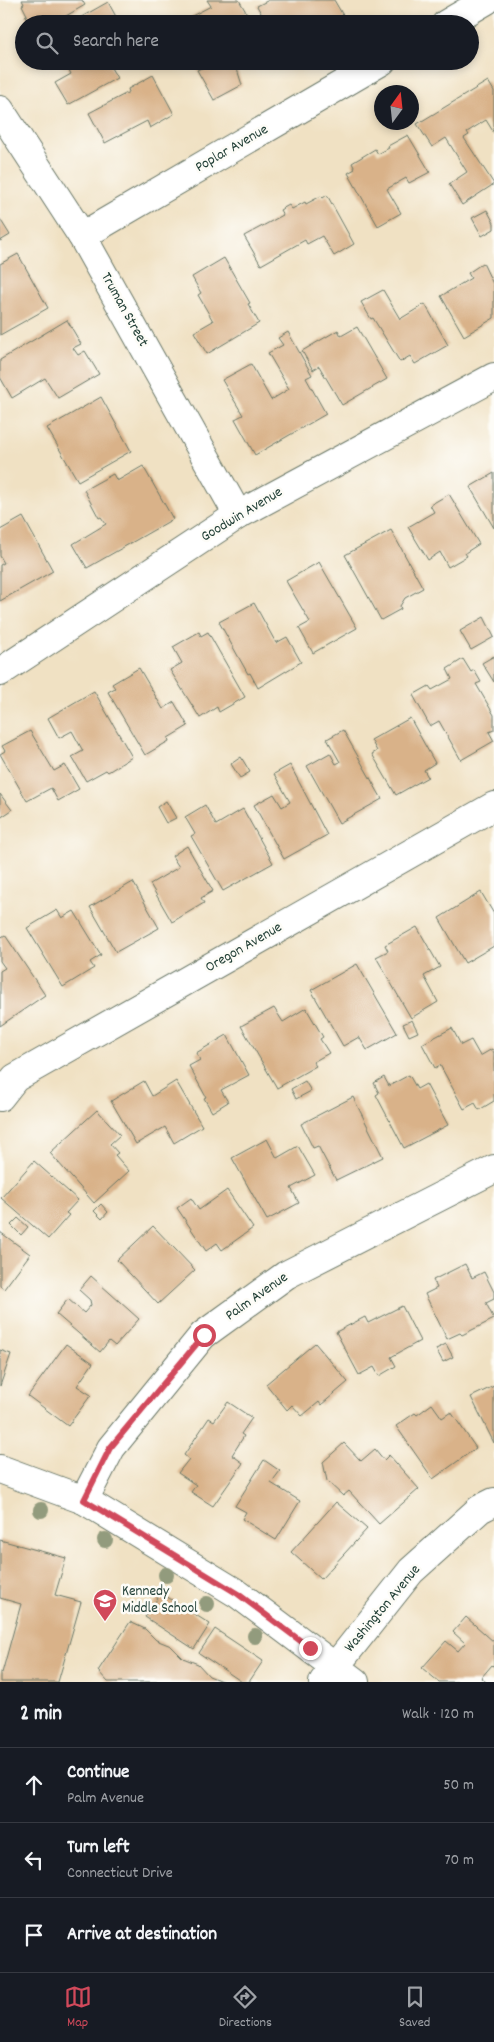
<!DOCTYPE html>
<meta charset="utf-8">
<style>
:root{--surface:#171b24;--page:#242831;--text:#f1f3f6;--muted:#9ea1a6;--line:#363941;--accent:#d1495b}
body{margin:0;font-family:Dekko,sans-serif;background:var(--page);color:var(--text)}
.compass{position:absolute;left:374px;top:85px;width:45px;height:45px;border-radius:50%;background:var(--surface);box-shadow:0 2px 8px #0003;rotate:15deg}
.stop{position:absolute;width:15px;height:15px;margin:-11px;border:4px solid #d1495b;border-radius:50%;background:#fff}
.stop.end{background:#d1495b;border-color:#fff;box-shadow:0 1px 5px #0008}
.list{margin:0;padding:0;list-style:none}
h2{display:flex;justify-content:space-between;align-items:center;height:65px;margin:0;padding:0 20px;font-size:21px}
h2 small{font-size:16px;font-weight:400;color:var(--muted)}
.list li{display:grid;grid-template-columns:32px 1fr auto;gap:15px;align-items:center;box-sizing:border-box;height:75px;padding:0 20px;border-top:1px solid var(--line)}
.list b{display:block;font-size:19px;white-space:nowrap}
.list p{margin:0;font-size:16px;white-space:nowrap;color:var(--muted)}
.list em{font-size:16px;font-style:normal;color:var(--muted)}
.icon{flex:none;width:28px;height:28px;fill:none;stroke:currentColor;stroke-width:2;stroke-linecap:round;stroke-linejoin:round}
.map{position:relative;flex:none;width:494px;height:1682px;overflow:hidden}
.search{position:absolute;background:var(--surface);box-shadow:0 2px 8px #0003;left:15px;right:15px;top:15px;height:55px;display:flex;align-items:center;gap:12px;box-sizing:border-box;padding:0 18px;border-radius:28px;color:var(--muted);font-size:19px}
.sheet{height:290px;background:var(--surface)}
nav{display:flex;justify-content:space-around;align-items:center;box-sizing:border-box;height:70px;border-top:1px solid var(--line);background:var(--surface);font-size:14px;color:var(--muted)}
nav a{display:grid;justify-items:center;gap:2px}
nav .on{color:var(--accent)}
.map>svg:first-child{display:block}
.building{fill:#d9b289}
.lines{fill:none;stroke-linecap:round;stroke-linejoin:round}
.street-casing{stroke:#687666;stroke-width:30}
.street{stroke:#fff;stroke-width:28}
.tree{fill:#929b7d}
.route{stroke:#d1495b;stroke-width:6}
.labels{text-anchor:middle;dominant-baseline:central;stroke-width:5;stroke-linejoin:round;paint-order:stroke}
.street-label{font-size:15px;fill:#1f3d34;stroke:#fdfcf7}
.poi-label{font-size:15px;fill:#1f3d34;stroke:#fdfcf7;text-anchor:start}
</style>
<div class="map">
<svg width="494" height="1682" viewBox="0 0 494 1682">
<rect width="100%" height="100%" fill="#fdfcf7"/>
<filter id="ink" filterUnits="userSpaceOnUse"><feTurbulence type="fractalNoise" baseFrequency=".02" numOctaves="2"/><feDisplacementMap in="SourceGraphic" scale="10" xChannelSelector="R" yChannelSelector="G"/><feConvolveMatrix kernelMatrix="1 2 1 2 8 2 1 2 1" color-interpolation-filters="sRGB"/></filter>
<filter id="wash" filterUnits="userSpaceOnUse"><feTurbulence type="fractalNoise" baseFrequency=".0096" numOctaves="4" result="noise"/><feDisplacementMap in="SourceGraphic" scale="20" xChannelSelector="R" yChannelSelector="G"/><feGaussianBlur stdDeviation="1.12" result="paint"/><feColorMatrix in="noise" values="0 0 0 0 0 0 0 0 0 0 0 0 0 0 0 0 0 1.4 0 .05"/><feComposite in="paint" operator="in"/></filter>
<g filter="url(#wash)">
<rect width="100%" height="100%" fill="#f0e1c3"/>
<g id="blocks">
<g class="building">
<polygon points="22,0 82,0 85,5 52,24 30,24 25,16 27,15 22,5 24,4"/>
<polygon points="207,0 239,0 253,24 194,24 190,17 211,6"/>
<polygon points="269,0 334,0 348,24 320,24 317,17 307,22 308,24 267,24 257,6"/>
<polygon points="108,2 120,24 69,24"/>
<polygon points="61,61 107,61 117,78 68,105 55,83 71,74 67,66 64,67"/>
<polygon points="201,61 244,61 236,66 242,85 214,100 197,70 204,67"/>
<polygon points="153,75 174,114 150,128 147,121 105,143 89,113 129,92 128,89"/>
<polygon points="488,81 494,91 494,133 486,120 467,132 469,135 464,138 494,184 462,205 449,184 467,172 446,138 432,147 417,124"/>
<polygon points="408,135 430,172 409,183 406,178 387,189 401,213 378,226 348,173 355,169 352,163 375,149 378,154 389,148 388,146"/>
<polygon points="327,195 354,244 334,256 322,236 307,244 305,240 261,265 244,236 283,215 280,210 289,205 292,209 305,202 306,204 321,196 323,198"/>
<polygon points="487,210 494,223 494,229 482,236 472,218"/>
<polygon points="0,219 10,235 0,241"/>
<polygon points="18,254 48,308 0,335 0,264"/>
<polygon points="224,258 250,303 248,304 259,323 207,354 194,332 213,321 198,295 201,293 192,277"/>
<polygon points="483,263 494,286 494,318 464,336 441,296 471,278 468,273"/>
<polygon points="383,290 400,319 425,304 448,345 415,364 410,356 400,362 373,318 371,319 361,302"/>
<polygon points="67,320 81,344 73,348 78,355 85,351 99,374 58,398 45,378 12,398 0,377 0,360"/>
<polygon points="357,327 387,379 342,405 319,366 313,370 302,351 338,330 341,336"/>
<polygon points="288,332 312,375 306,378 326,414 255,455 235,419 243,415 222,380 251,364 271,400 289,389 268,353 283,345 278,338"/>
<polygon points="101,397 131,451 78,481 47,428"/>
<polygon points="143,466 173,519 87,568 73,544 106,524 101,517 99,518 84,490 113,474 117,481"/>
<polygon points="494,473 494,528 470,487"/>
<polygon points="449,494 479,544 465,553 467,556 448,567 440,552 428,560 408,527 434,512 430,505"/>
<polygon points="23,517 53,571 0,601 0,565 4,563 0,556 0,530"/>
<polygon points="391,530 423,588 405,598 400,606 401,609 381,620 345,555"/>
<polygon points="319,562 357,628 313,653 299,628 310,622 286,581"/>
<polygon points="254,603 276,643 287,637 301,662 258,688 250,673 248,674 219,622"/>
<polygon points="484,617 494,637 471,650 460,631"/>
<polygon points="199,632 201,636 208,632 245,697 219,712 217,707 200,718 170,670 182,663 173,647"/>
<polygon points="494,656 494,682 482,663"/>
<polygon points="463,659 471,672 474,670 481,682 476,684 494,715 494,730 489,732 494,741 461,760 439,721 430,726 413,695 429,686 432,690 452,679 447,669"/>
<polygon points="139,668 163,709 174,702 188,726 168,738 169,741 145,755 108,692 115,688 112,684"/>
<polygon points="94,691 132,757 108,772 106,770 86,781 72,757 83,751 72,731 59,738 48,718"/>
<polygon points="410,718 435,763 424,770 428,777 396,795 372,754 377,751 371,740"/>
<polygon points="343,730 382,799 339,823 307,766 330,753 336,764 340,762 327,739"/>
<polygon points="30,731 54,771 65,765 79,789 58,801 51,788 27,801 0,754 5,751 2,746"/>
<polygon points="241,757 250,772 240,778 231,764"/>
<polygon points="290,765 327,835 284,859 254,805 274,794 282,807 290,802 274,774"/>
<polygon points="0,794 12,810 0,818"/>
<polygon points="166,801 176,818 166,823 157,807"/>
<polygon points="205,805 216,825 243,809 273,863 223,891 191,836 195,834 185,817"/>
<polygon points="187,846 213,891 201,898 204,903 172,922 150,884 179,867 172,856"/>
<polygon points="133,882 159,928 116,952 90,907"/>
<polygon points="481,892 494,914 494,946 465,963 439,918"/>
<polygon points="57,910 62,918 74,911 101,955 90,962 94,968 63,987 27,928"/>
<polygon points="417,927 440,967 424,976 438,1002 411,1018 376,957 388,951 385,945"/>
<polygon points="5,935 45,995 0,1026 0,971 5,968 0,961 0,938"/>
<polygon points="357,964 397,1033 367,1050 359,1037 343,1046 311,990"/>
<polygon points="274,1008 283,1022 306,1008 323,1037 320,1039 329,1053 313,1062 316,1066 277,1088 241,1026"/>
<polygon points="412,1020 418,1032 409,1036 403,1024"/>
<polygon points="452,1028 461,1045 471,1040 480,1056 492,1049 494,1053 494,1101 479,1110 475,1103 464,1109 440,1065 435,1068 422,1044"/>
<polygon points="227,1035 249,1075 221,1090 228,1102 212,1112 204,1098 206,1097 189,1066 200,1060 196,1053"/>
<polygon points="409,1075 417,1089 426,1084 448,1125 404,1148 376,1095 379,1093 374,1083 384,1077 389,1086"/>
<polygon points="144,1081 152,1096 176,1081 202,1126 174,1143 165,1127 136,1144 111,1101"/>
<polygon points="305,1081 311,1091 296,1099 291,1089"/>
<polygon points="353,1097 383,1157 336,1180 318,1146 313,1148 301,1124"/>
<polygon points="97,1110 120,1135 110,1144 118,1153 115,1155 129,1171 94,1203 50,1153"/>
<polygon points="267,1139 277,1158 298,1146 315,1175 291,1188 299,1203 267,1220 232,1158"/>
<polygon points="34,1161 78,1200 66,1213 69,1215 48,1239 1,1198"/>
<polygon points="227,1190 253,1228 222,1250 217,1243 206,1251 177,1208 191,1198 199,1210"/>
<polygon points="101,1204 108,1212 102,1219 94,1211"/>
<polygon points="18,1218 28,1227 21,1235 11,1225"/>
<polygon points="153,1226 195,1270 158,1304 117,1260"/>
<polygon points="0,1232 30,1254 4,1289 0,1286"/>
<polygon points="465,1264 472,1278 484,1272 494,1292 494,1299 486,1303 494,1319 462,1335 460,1333 447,1339 425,1294 437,1288 433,1280"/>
<polygon points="91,1276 139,1319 115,1346 109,1341 100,1352 56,1314 68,1299 84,1313 91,1305 90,1300 79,1290"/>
<polygon points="402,1306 420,1341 391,1357 396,1366 379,1376 374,1367 359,1375 336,1332 365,1317 368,1323"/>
<polygon points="315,1343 348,1382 321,1405 319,1402 302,1416 292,1405 287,1410 266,1384"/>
<polygon points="66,1344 93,1363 77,1386 91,1395 68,1426 28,1396"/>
<polygon points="446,1344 453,1357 443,1362 436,1349"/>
<polygon points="0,1350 11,1354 0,1386"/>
<polygon points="494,1386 494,1443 471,1397"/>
<polygon points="228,1402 252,1418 241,1434 244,1436 232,1455 243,1463 213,1506 191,1492 196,1485 178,1473 189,1459 184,1455 209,1418 214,1421"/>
<polygon points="432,1404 442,1418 451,1412 476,1448 433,1479 396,1426 415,1413 417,1415"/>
<polygon points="344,1443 361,1461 375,1449 384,1460 389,1455 419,1489 379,1524 349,1491 343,1496 327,1481 323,1462"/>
<polygon points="264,1460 280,1471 271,1483 300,1501 276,1540 242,1519 246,1512 235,1506"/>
<polygon points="336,1502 367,1529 321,1579 291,1552"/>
<polygon points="0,1540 66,1558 55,1595 81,1602 58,1682 0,1682 0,1672 2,1673 21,1604 0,1598"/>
<polygon points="161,1593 210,1624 194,1649 145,1617"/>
<polygon points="466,1617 494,1642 494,1667 492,1665 481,1678 486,1682 439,1682 422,1668 446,1641 458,1651 465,1643 453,1632"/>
<polygon points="130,1622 145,1629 156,1640 171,1646 183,1658 198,1664 209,1676 224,1682 108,1682 98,1671"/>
<polygon points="215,1629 263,1661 249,1682 242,1682 199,1653"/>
</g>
</g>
</g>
<g filter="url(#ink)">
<use href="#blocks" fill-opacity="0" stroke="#687666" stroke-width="1"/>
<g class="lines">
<defs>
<g id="street">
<polyline points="446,24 487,0"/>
<polyline points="0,110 82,236 238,515"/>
<polyline points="82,236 382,61"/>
<polyline points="0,672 238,515 494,377"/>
<polyline points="0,1097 15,1078 494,806"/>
<polyline points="0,1469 84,1500 238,1594 355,1682"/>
<polyline points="84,1500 111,1448 203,1335 286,1275 494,1169"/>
<polyline points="323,1682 411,1571 480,1509 494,1502"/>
</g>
</defs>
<use href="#street" class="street-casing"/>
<use href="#street" class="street"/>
</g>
<g class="tree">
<circle cx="41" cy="1510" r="8"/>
<circle cx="105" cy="1540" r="8"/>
<circle cx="166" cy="1575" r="8"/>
<circle cx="207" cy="1604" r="8"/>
<circle cx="255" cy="1636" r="8"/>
</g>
</g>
<g class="lines" filter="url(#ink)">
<polyline class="route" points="204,1335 110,1448 84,1500 238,1594 310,1648"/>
</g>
<defs>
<symbol id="school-pin" viewBox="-11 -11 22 30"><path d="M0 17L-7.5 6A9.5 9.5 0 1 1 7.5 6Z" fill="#d1495b" stroke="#fdfcf7"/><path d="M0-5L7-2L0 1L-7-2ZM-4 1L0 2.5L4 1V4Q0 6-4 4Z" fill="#fff"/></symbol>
</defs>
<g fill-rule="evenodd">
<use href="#school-pin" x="91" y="1587" width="28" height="38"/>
</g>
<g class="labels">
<g class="street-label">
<text transform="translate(232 149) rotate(-30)">Poplar Avenue</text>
<text transform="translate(124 310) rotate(61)">Truman Street</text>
<text transform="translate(242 515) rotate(-31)">Goodwin Avenue</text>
<text transform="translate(244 948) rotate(-30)">Oregon Avenue</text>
<text transform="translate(257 1297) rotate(-35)">Palm Avenue</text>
<text transform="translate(383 1609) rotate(-50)">Washington Avenue</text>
</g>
<g class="poi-label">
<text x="122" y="1592">Kennedy<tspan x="122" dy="17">Middle School</tspan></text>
</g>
</g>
</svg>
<svg class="compass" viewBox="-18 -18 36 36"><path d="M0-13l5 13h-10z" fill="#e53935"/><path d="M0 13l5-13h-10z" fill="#9ea1a6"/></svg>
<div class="stop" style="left:204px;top:1335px"></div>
<div class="stop end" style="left:310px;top:1648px"></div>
<div class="search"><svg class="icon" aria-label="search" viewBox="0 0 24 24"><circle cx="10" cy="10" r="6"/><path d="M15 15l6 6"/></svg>Search here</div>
</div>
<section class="sheet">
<h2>2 min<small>Walk · 120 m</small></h2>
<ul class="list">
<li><svg class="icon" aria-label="ahead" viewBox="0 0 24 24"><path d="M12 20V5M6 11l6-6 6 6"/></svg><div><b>Continue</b><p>Palm Avenue</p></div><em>50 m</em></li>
<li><svg class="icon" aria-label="left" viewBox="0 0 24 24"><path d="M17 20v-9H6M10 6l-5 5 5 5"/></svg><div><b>Turn left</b><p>Connecticut Drive</p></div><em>70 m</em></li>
<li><svg class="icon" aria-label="arrive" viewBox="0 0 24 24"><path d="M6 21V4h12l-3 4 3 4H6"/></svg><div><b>Arrive at destination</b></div></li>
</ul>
</section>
<nav>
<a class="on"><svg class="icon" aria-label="map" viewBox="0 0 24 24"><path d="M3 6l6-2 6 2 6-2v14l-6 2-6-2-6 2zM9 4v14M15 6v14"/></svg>Map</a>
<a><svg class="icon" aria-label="directions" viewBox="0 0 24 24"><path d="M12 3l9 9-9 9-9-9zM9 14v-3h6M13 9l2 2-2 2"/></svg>Directions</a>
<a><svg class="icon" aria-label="saved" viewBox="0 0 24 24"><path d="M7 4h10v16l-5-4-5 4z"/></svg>Saved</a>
</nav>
